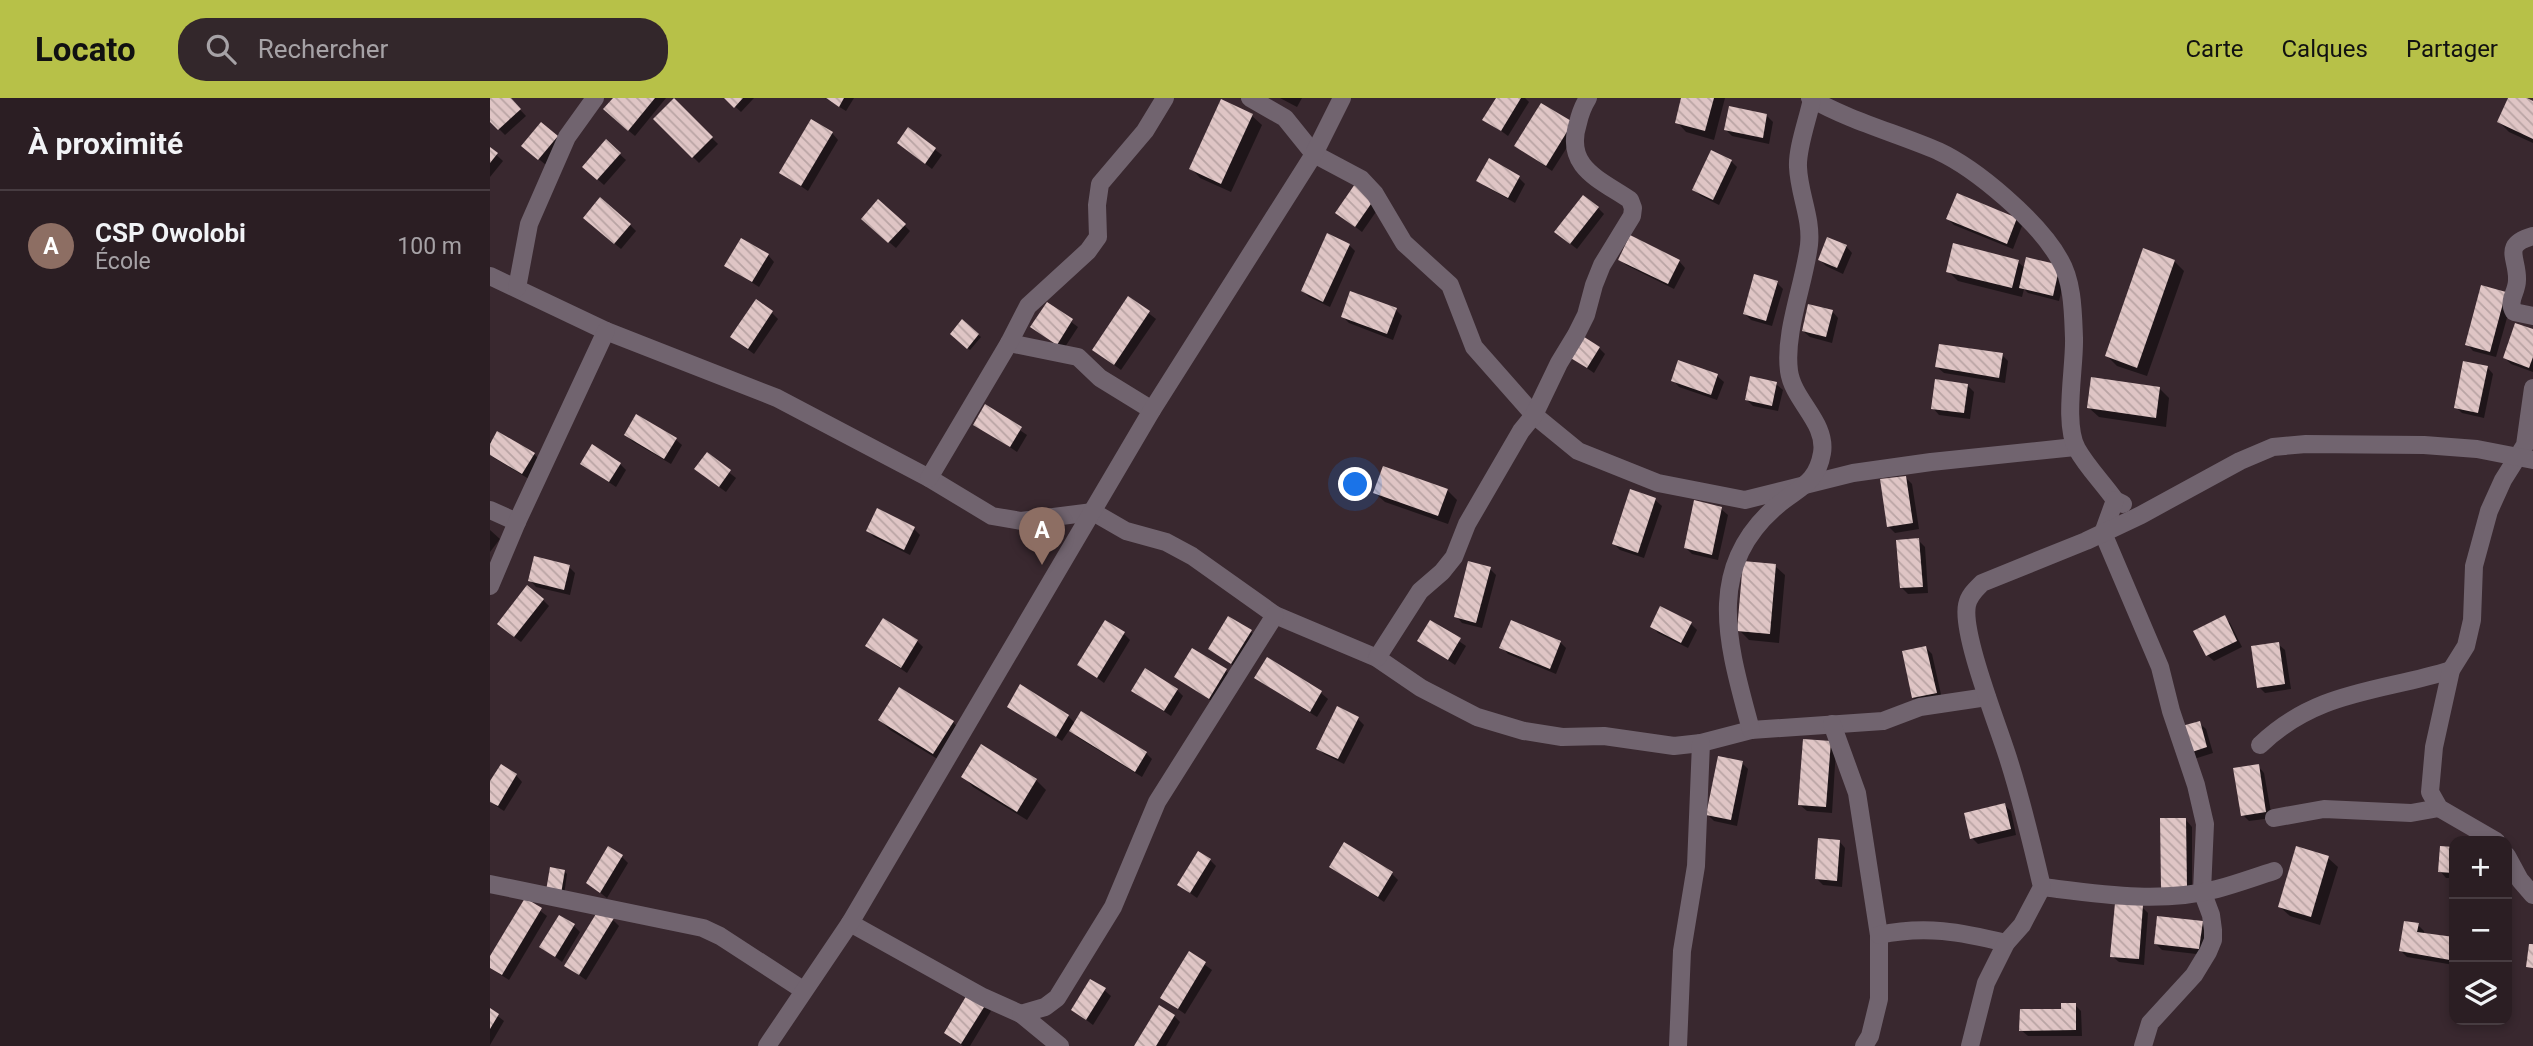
<!DOCTYPE html>
<html lang="fr">
<meta charset="utf-8">
<style>
:root{--surface:#2b1e23;--page:#33272b;--text:#f1f3f6;--muted:#a6a2a6;--line:#473c41;--accent:#b7c148}
body{margin:0;font-family:Roboto,sans-serif;background:var(--page);color:var(--text)}
.controls{position:absolute;right:21px;bottom:21px;display:grid;overflow:hidden;border-radius:14px;box-shadow:0 4px 10px #0003}
.controls button{width:63px;height:63px;display:grid;place-items:center;padding:0;border:0;border-bottom:2px solid var(--line);background:var(--surface);color:var(--text);font:35px sans-serif}
.you{position:absolute;left:866px;top:387px;width:24px;height:24px;margin:-18px;border:5px solid #fff;border-radius:50%;background:#1a73e8;box-shadow:0 0 0 10px #1a73e833}
.badge{display:grid;place-items:center;width:46px;height:46px;border-radius:50%;background:var(--accent);color:#fff;font-size:23px;font-weight:700}
.pin{position:absolute;translate:-50% -58px;filter:drop-shadow(0 2px 4px #0008)}
.pin::after{content:'';position:absolute;top:37px;width:24px;height:21px;background:inherit;clip-path:polygon(0 0,100% 0,50% 100%)}
.list{margin:0;padding:0;list-style:none}
h2{display:flex;justify-content:space-between;align-items:center;height:91px;margin:0;padding:0 28px;font-size:30px}
h2 small{font-size:23px;font-weight:400;color:var(--muted)}
.list li{display:grid;grid-template-columns:46px 1fr auto;gap:21px;align-items:center;box-sizing:border-box;height:112px;padding:0 28px;border-top:2px solid var(--line)}
.list b{display:block;font-size:26px;white-space:nowrap}
.list p{margin:0;font-size:23px;white-space:nowrap;color:var(--muted)}
.list em{font-size:23px;font-style:normal;color:var(--muted)}
.icon{flex:none;width:38px;height:38px;fill:none;stroke:currentColor;stroke-width:2;stroke-linecap:round;stroke-linejoin:round}
.map{position:relative;flex:none;width:2043px;height:948px;overflow:hidden}
header{display:flex;align-items:center;gap:42px;box-sizing:border-box;height:98px;padding:0 35px;background:var(--accent);color:#111}
header strong{font-size:33px}
nav{display:flex;gap:38px;margin-inline-start:auto;font-size:24px}
.search{width:490px;height:63px;background:var(--page);display:flex;align-items:center;gap:18px;box-sizing:border-box;padding:0 24px;border-radius:28px;color:var(--muted);font-size:26px}
main{display:flex}
aside{flex:1;background:var(--surface)}
.map>svg:first-child{display:block}
.shadow{fill:#0007}
.building{fill:url(#building-back-hatch)}
.lines{fill:none;stroke-linecap:round;stroke-linejoin:round}
.minor{stroke:#71646f;stroke-width:18}
</style>
<header>
<strong>Locato</strong>
<div class="search"><svg class="icon" aria-label="search" viewBox="0 0 24 24"><circle cx="10" cy="10" r="6"/><path d="M15 15l6 6"/></svg>Rechercher</div>
<nav><a>Carte</a><a>Calques</a><a>Partager</a></nav>
</header>
<main>
<aside>
<h2>À proximité<small></small></h2>
<ul class="list">
<li><span class="badge" style="background:#8d6e63">A</span><div><b>CSP Owolobi</b><p>École</p></div><em>100 m</em></li>
</ul>
</aside>
<div class="map">
<svg width="2043" height="948" viewBox="0 0 2043 948">
<defs>
<pattern id="building-back-hatch" width="6" height="6" patternUnits="userSpaceOnUse" patternTransform="scale(1.75)"><rect width="6" height="6" fill="#dfc5c5"/><path d="M-1 5l2 2M0 0l6 6M5-1l2 2" fill="none" stroke="#b9a4a4"/></pattern>
</defs>
<rect width="100%" height="100%" fill="#39282f"/>
<g class="shadow">
<polygon points="0,0 19,0 36,18 15,37 0,22"/>
<polygon points="125,0 176,0 145,38 121,18"/>
<polygon points="236,0 264,0 251,14"/>
<polygon points="335,0 364,0 356,13"/>
<polygon points="790,0 812,0 807,9"/>
<polygon points="1008,0 1035,0 1039,4 1018,38 995,21"/>
<polygon points="1193,0 1235,0 1224,42 1196,34 1187,24"/>
<polygon points="2020,0 2033,0 2043,5 2043,45 2019,34 2009,24"/>
<polygon points="184,3 228,46 209,65 165,21"/>
<polygon points="1051,7 1088,32 1062,73 1026,48"/>
<polygon points="762,18 772,27 741,94 710,80 701,70"/>
<polygon points="1277,18 1283,24 1279,46 1242,38 1236,32"/>
<polygon points="51,26 73,46 56,67 40,54"/>
<polygon points="419,32 452,57 442,71 409,45"/>
<polygon points="342,35 348,42 318,93 291,75"/>
<polygon points="116,44 136,62 114,87 94,69"/>
<polygon points="0,51 13,63 0,79"/>
<polygon points="999,63 1029,80 1035,86 1025,105 995,88 989,82"/>
<polygon points="1241,63 1247,69 1229,107 1211,98 1204,92"/>
<polygon points="865,89 890,108 872,134 847,115"/>
<polygon points="1108,110 1114,116 1087,151 1073,140"/>
<polygon points="1458,121 1526,121 1532,128 1523,151 1464,127"/>
<polygon points="101,126 140,127 146,133 131,151"/>
<polygon points="379,127 414,127 420,133 406,150"/>
<polygon points="859,147 865,153 840,209 819,199 813,193"/>
<polygon points="1356,148 1362,155 1353,176 1336,168 1330,162"/>
<polygon points="278,157 284,164 269,189 236,168"/>
<polygon points="1130,161 1189,163 1195,170 1184,191 1136,167"/>
<polygon points="1684,163 1694,173 1657,278 1627,268 1617,258"/>
<polygon points="1528,164 1536,171 1576,175 1569,203 1538,195 1534,191 1532,199 1468,183 1458,173"/>
<polygon points="1287,185 1293,191 1282,228 1261,222 1255,216"/>
<polygon points="1992,189 2022,202 2006,259 1983,253 1977,246"/>
<polygon points="639,200 666,221 631,272 604,252"/>
<polygon points="557,206 588,229 573,252 542,229"/>
<polygon points="906,212 912,218 903,242 859,225 853,219"/>
<polygon points="1342,213 1348,220 1342,245 1320,239 1313,233"/>
<polygon points="282,215 288,221 264,256 249,245"/>
<polygon points="472,223 491,239 480,252 462,236"/>
<polygon points="2043,233 2043,274 2021,266 2015,260"/>
<polygon points="1109,250 1115,256 1104,275 1081,259"/>
<polygon points="1512,257 1518,263 1515,285 1454,275 1447,269"/>
<polygon points="1997,269 2003,276 1994,320 1972,315 1966,309"/>
<polygon points="1227,278 1234,284 1227,302 1189,289 1183,282"/>
<polygon points="1286,286 1293,292 1288,313 1263,308 1257,302"/>
<polygon points="1478,288 1484,294 1480,321 1449,317 1443,310"/>
<polygon points="1670,291 1679,300 1676,329 1609,319 1599,310"/>
<polygon points="496,309 537,337 527,354 486,326"/>
<polygon points="136,337 185,341 192,347 181,366 142,343"/>
<polygon points="0,343 44,356 50,362 39,381 4,360 0,357"/>
<polygon points="217,357 246,380 236,394 213,377"/>
<polygon points="92,366 130,366 136,372 126,389"/>
<polygon points="1415,379 1422,386 1429,431 1405,435 1399,429"/>
<polygon points="957,392 967,402 958,426 895,404 885,395"/>
<polygon points="1165,402 1172,408 1154,460 1130,452 1124,446"/>
<polygon points="1231,411 1238,417 1228,462 1202,456 1196,450"/>
<polygon points="388,413 424,431 430,437 420,457 384,439 378,433"/>
<polygon points="0,432 10,441 0,454"/>
<polygon points="1428,442 1435,449 1438,495 1418,496 1412,490"/>
<polygon points="1285,468 1295,477 1289,545 1259,542 1249,532"/>
<polygon points="79,469 85,475 80,497 46,489 40,482"/>
<polygon points="1000,471 1006,477 992,530 972,525 966,518"/>
<polygon points="53,502 59,508 31,544 15,532"/>
<polygon points="1734,519 1740,525 1752,549 1724,563 1717,557"/>
<polygon points="941,524 976,548 965,567 930,543"/>
<polygon points="1201,526 1207,532 1198,550 1168,535 1162,528"/>
<polygon points="761,534 767,540 748,571 720,551"/>
<polygon points="634,536 640,542 614,585 590,567"/>
<polygon points="427,543 433,549 417,575 377,548"/>
<polygon points="1070,544 1076,550 1066,576 1018,556 1012,549"/>
<polygon points="1788,546 1795,552 1801,591 1775,595 1769,589"/>
<polygon points="1436,550 1442,556 1452,601 1430,606 1423,600"/>
<polygon points="777,561 831,595 838,601 827,619 773,585 766,579"/>
<polygon points="736,573 742,579 726,606 686,579"/>
<polygon points="687,592 693,598 681,618 643,593"/>
<polygon points="519,608 578,618 585,625 656,655 662,661 652,679 587,639 580,631 572,643"/>
<polygon points="868,621 874,627 854,666 834,656 828,650"/>
<polygon points="390,622 463,624 472,634 454,665 400,632"/>
<polygon points="1709,625 1716,631 1723,655 1704,661 1697,655"/>
<polygon points="1340,645 1346,651 1342,715 1317,713 1310,707"/>
<polygon points="492,649 546,682 556,692 537,722 483,689 474,679"/>
<polygon points="1252,665 1258,671 1247,728 1224,723 1218,717"/>
<polygon points="1768,668 1774,675 1782,720 1759,723 1753,717"/>
<polygon points="26,677 32,684 14,713 0,704 0,687"/>
<polygon points="1514,707 1521,713 1526,737 1488,746 1482,740"/>
<polygon points="1696,722 1702,729 1702,795 1679,795"/>
<polygon points="1349,743 1355,750 1352,789 1333,787 1327,781"/>
<polygon points="1951,750 1964,750 1964,780 1956,780 1950,773"/>
<polygon points="132,759 138,765 117,800 98,785"/>
<polygon points="1838,760 1848,769 1830,827 1800,818 1790,809"/>
<polygon points="720,762 726,768 707,800 689,787"/>
<polygon points="841,768 902,776 908,782 894,804"/>
<polygon points="74,773 77,776 74,797 61,795"/>
<polygon points="36,802 57,818 19,882 0,870 0,861"/>
<polygon points="1652,809 1658,815 1654,867 1629,864 1622,858"/>
<polygon points="123,822 129,828 96,882 76,868"/>
<polygon points="1712,825 1718,831 1715,857 1672,852 1666,846"/>
<polygon points="1928,827 1934,833 1934,836 1964,843 1964,867 1917,859 1911,853"/>
<polygon points="84,828 90,834 72,864 52,849"/>
<polygon points="700,856 722,872 695,916 672,900"/>
<polygon points="614,892 621,898 603,927 583,912"/>
<polygon points="495,907 501,913 480,948 473,948 456,935"/>
<polygon points="1585,907 1591,913 1592,938 1538,938 1531,932"/>
<polygon points="0,912 14,923 0,947"/>
<polygon points="684,918 690,924 676,948 646,948"/>
</g>
<g class="building">
<polygon points="0,0 21,0 31,11 8,32 0,24"/>
<polygon points="123,0 165,0 138,33 113,11"/>
<polygon points="184,0 223,39 202,60 163,21"/>
<polygon points="234,0 253,0 244,10"/>
<polygon points="336,0 354,0 349,9"/>
<polygon points="1006,0 1031,0 1011,33 992,22"/>
<polygon points="1191,0 1224,0 1215,33 1185,25"/>
<polygon points="2018,0 2037,0 2043,3 2043,41 2007,24"/>
<polygon points="731,1 763,16 731,86 699,71"/>
<polygon points="1051,5 1083,24 1056,68 1024,48"/>
<polygon points="1239,8 1277,16 1273,40 1234,32"/>
<polygon points="321,21 343,34 311,88 289,75"/>
<polygon points="51,24 68,38 48,62 31,48"/>
<polygon points="418,29 446,50 435,66 407,45"/>
<polygon points="116,41 131,55 107,82 92,69"/>
<polygon points="0,49 8,55 0,65"/>
<polygon points="1221,52 1242,62 1223,102 1202,92"/>
<polygon points="999,60 1030,78 1018,100 986,83"/>
<polygon points="865,86 885,100 865,129 845,115"/>
<polygon points="1467,95 1527,120 1517,146 1456,121"/>
<polygon points="1093,97 1109,109 1080,146 1064,134"/>
<polygon points="110,99 141,126 124,146 93,120"/>
<polygon points="388,101 416,126 398,145 371,121"/>
<polygon points="837,135 860,146 833,204 811,193"/>
<polygon points="1140,137 1190,162 1178,186 1128,162"/>
<polygon points="1337,139 1357,147 1347,170 1328,162"/>
<polygon points="251,140 279,156 262,184 234,168"/>
<polygon points="1463,145 1529,162 1522,190 1456,174"/>
<polygon points="1653,150 1685,162 1647,270 1615,258"/>
<polygon points="1536,159 1570,167 1563,198 1529,190"/>
<polygon points="1264,176 1288,183 1276,223 1253,216"/>
<polygon points="1991,187 2016,194 2000,254 1975,247"/>
<polygon points="860,193 907,210 897,236 851,219"/>
<polygon points="638,198 660,213 624,267 602,252"/>
<polygon points="266,201 283,213 258,251 240,239"/>
<polygon points="557,204 583,221 567,247 540,229"/>
<polygon points="1318,206 1343,212 1336,239 1312,233"/>
<polygon points="472,221 489,236 477,251 460,236"/>
<polygon points="2025,225 2043,231 2043,259 2039,270 2013,260"/>
<polygon points="1091,237 1110,249 1097,270 1079,259"/>
<polygon points="1449,246 1513,255 1509,280 1445,269"/>
<polygon points="1188,262 1228,276 1221,297 1181,283"/>
<polygon points="1973,263 1998,268 1988,315 1964,310"/>
<polygon points="1260,278 1287,284 1282,308 1255,302"/>
<polygon points="1601,279 1670,289 1666,320 1597,310"/>
<polygon points="1445,281 1478,286 1474,315 1441,311"/>
<polygon points="495,306 532,329 520,349 483,327"/>
<polygon points="146,316 187,340 174,361 134,337"/>
<polygon points="7,333 45,355 32,376 0,357 0,346"/>
<polygon points="102,346 131,365 119,384 90,366"/>
<polygon points="217,354 241,372 229,389 204,371"/>
<polygon points="893,368 958,391 948,418 883,395"/>
<polygon points="1416,378 1423,425 1397,429 1390,381"/>
<polygon points="1140,391 1166,400 1148,455 1122,446"/>
<polygon points="1204,402 1232,409 1222,457 1194,450"/>
<polygon points="387,410 425,429 414,452 376,433"/>
<polygon points="1429,440 1433,489 1410,490 1406,442"/>
<polygon points="44,458 80,467 74,492 38,483"/>
<polygon points="978,463 1001,469 986,525 964,519"/>
<polygon points="1253,463 1286,466 1280,536 1247,533"/>
<polygon points="37,487 54,501 24,539 7,526"/>
<polygon points="1170,508 1202,524 1191,545 1160,529"/>
<polygon points="1735,517 1747,543 1716,558 1703,533"/>
<polygon points="738,518 762,532 741,566 718,551"/>
<polygon points="393,520 428,542 411,570 375,548"/>
<polygon points="615,522 635,534 607,580 587,567"/>
<polygon points="940,522 971,540 958,562 927,543"/>
<polygon points="1021,522 1071,543 1060,571 1009,550"/>
<polygon points="1789,544 1795,586 1767,590 1761,548"/>
<polygon points="1436,548 1447,595 1422,600 1412,553"/>
<polygon points="702,550 737,571 719,601 684,579"/>
<polygon points="777,559 832,593 820,614 764,580"/>
<polygon points="655,570 688,591 674,613 641,593"/>
<polygon points="530,586 579,617 566,639 517,609"/>
<polygon points="409,589 464,623 443,656 388,622"/>
<polygon points="847,608 869,619 848,661 826,651"/>
<polygon points="591,613 657,654 645,674 579,633"/>
<polygon points="1710,623 1717,649 1696,656 1688,629"/>
<polygon points="1313,641 1341,643 1336,709 1308,707"/>
<polygon points="491,646 547,681 527,714 471,679"/>
<polygon points="1228,658 1253,663 1241,722 1216,717"/>
<polygon points="11,666 27,676 8,708 0,704 0,683"/>
<polygon points="1769,666 1776,714 1751,718 1743,670"/>
<polygon points="1515,705 1521,731 1480,741 1474,715"/>
<polygon points="1670,720 1696,720 1697,789 1671,790"/>
<polygon points="1328,740 1350,742 1347,783 1325,781"/>
<polygon points="854,744 903,774 888,799 839,769"/>
<polygon points="118,748 133,757 110,795 96,785"/>
<polygon points="1806,748 1839,758 1821,819 1788,809"/>
<polygon points="1950,748 1964,749 1964,775 1948,774"/>
<polygon points="708,753 721,761 700,795 687,787"/>
<polygon points="60,769 75,772 71,796 56,793"/>
<polygon points="35,800 52,810 12,877 0,870 0,858"/>
<polygon points="1625,805 1653,807 1649,861 1620,859"/>
<polygon points="109,811 124,820 89,877 74,868"/>
<polygon points="69,817 85,826 65,859 49,849"/>
<polygon points="1667,818 1713,823 1709,851 1664,846"/>
<polygon points="1914,823 1929,825 1927,834 1964,839 1960,862 1909,853"/>
<polygon points="2039,846 2043,846 2043,870 2036,869"/>
<polygon points="699,853 716,864 688,911 670,900"/>
<polygon points="600,881 616,890 596,922 581,912"/>
<polygon points="478,895 496,906 471,946 454,935"/>
<polygon points="1571,905 1586,905 1586,932 1529,933 1530,911 1571,911"/>
<polygon points="669,907 685,917 666,948 644,948"/>
<polygon points="0,910 9,916 0,931"/>
</g>
<g class="lines">
<g class="minor">
<polyline points="760,0 795,20 824,56 871,81 885,96 914,145 960,187 984,249 1044,317 1088,353 1168,385 1255,402 1363,375 1441,364 1585,349"/>
<path d="M1320,0C1360,23 1406,35 1448,53C1487,71 1549,124 1570,162C1583,184 1583,215 1584,240C1585,269 1573,326 1587,351C1597,369 1613,385 1625,402L1633,406"/>
<path d="M2043,138C2011,147 2028,160 2027,182C2027,195 2017,202 2024,214L2043,218"/>
<polyline points="0,178 116,233 287,300 439,380 502,418 531,423 603,414 636,433 676,444 702,458 785,517 887,560 931,590 987,619 1034,633 1072,639 1114,638 1184,648 1211,645 1261,632 1393,623 1430,609 1497,599"/>
<polyline points="27,190 39,126 77,39 105,0"/>
<polyline points="519,245 588,259 610,280 662,312"/>
<polyline points="439,380 519,245 538,208 598,153 608,139 607,107 610,86 655,33 675,0"/>
<polyline points="1625,402 1613,435 1670,569 1681,613 1706,687 1715,726 1712,793 1721,817 1723,832 1723,842 1718,854 1704,877 1660,925 1653,948"/>
<polyline points="0,412 27,424"/>
<polyline points="0,488 27,424 116,233"/>
<path d="M887,560L930,493L952,474L964,459L977,426L1031,333L1044,317L1069,265L1086,237L1096,217L1104,187L1112,167L1142,118L1143,110L1140,102C1109,81 1074,69 1088,25C1090,16 1093,8 1098,0"/>
<polyline points="1342,626 1367,695 1389,837 1389,901 1380,938 1374,948"/>
<path d="M1261,632C1239,549 1212,470 1289,406C1310,389 1327,385 1332,355C1337,324 1303,303 1299,273C1294,234 1314,187 1319,147C1322,120 1309,96 1308,69C1307,50 1318,21 1322,1"/>
<path d="M1770,647C1827,592 1891,594 1961,572"/>
<polyline points="1784,720 1834,711 1921,715 1949,710"/>
<polyline points="2006,743 1949,710 1940,694 1944,649 1961,572 1976,548 1982,522 1984,468 1999,413 2013,382 2035,347 2043,290"/>
<polyline points="2017,758 2030,782 2043,797"/>
<polyline points="0,786 213,830 230,838 313,892"/>
<path d="M1552,789C1609,796 1670,806 1727,791C1746,786 1765,779 1784,773"/>
<polyline points="360,825 493,899 531,916"/>
<path d="M1389,837C1435,827 1471,834 1516,845"/>
<polyline points="277,948 360,825 662,312 824,56 852,0"/>
<polyline points="570,948 531,916 555,909 567,900 623,809 667,704 785,517"/>
<polyline points="1188,948 1192,853 1206,768 1211,645"/>
<path d="M1480,948L1496,885L1516,845L1532,827L1552,789C1542,746 1532,704 1519,663C1509,630 1471,536 1477,507C1479,497 1486,491 1492,485L1596,443L1651,417L1750,363L1783,349L1816,346L1934,347L1987,351L2043,362"/>
</g>
</g>
</svg>
<div class="controls">
<button>+</button>
<button>−</button>
<button><svg class="icon" aria-label="layers" viewBox="0 0 24 24"><path d="M12 4l9 5-9 5-9-5zM3 14l9 5 9-5"/></svg></button>
</div>
<div class="you"></div>
<div class="pin badge" style="left:552px;top:467px;background:#8d6e63">A</div>
</div>
</main>
